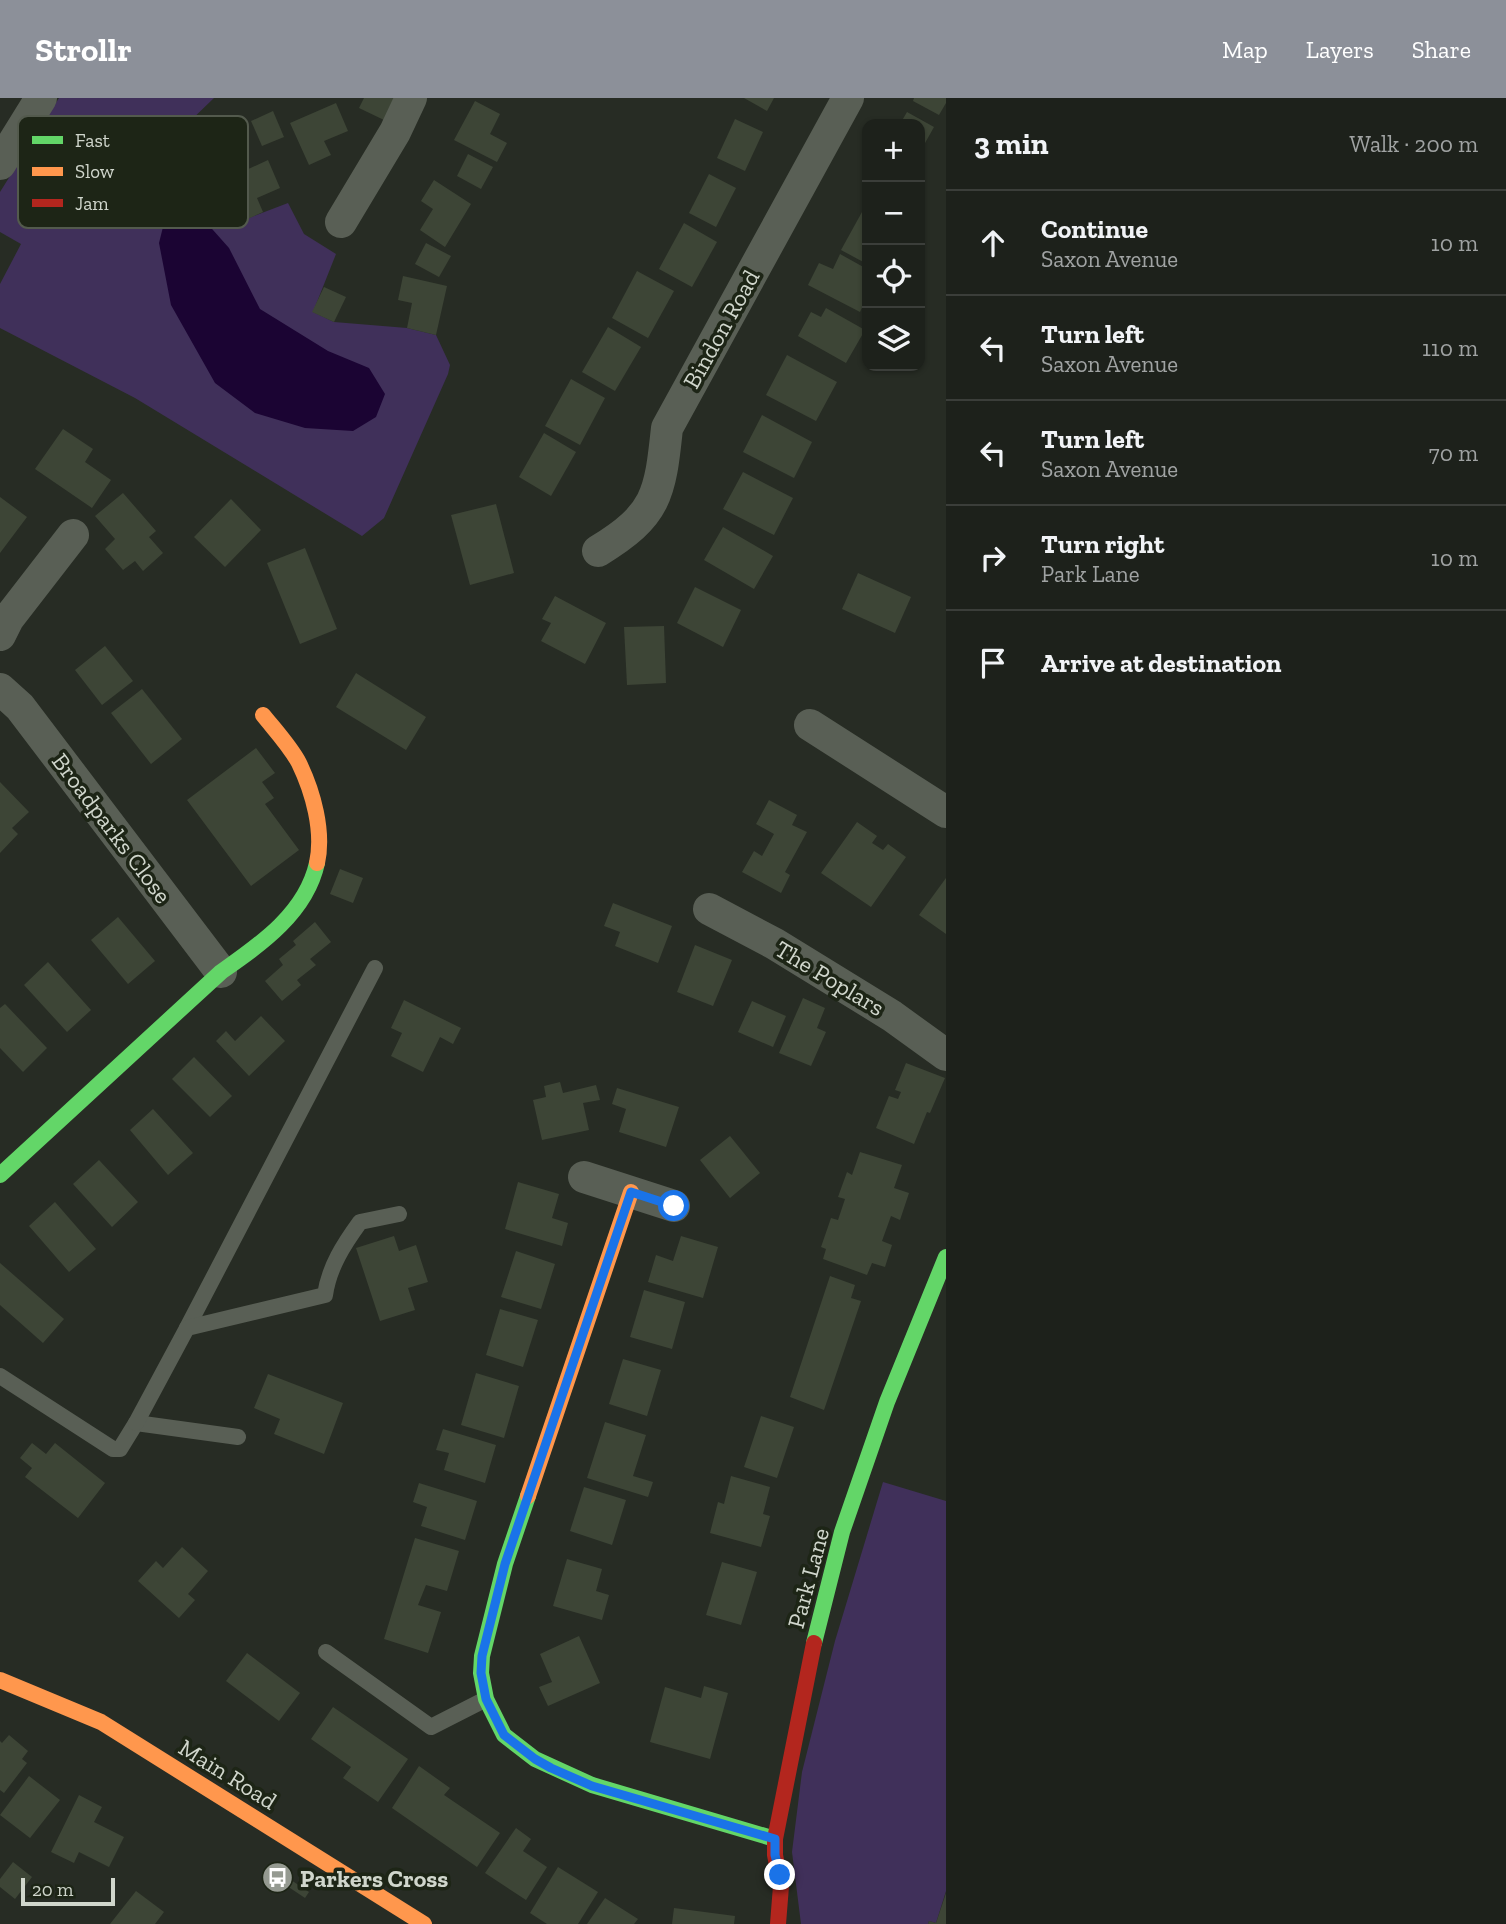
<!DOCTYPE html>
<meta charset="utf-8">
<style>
:root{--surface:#1d211b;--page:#2a2e28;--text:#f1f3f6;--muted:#a0a3a3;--line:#3b3e3a;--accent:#8c9099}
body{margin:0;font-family:"Zilla Slab",serif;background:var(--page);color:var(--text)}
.controls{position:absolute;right:21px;top:21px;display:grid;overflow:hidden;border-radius:14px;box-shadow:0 2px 5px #0004}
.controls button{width:63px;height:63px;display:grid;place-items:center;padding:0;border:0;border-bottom:2px solid var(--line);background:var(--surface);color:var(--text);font:35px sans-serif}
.scale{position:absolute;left:21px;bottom:18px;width:94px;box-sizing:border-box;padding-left:7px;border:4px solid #d0d6cc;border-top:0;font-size:19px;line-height:24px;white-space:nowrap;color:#d0d6cc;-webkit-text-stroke:5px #1d2516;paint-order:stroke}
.stop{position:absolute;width:21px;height:21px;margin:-16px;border:5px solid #1a73e8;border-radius:50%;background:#fff}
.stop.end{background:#1a73e8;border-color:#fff;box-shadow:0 2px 7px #0008}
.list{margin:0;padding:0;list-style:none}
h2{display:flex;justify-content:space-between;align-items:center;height:91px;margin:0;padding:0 28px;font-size:30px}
h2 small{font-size:23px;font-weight:400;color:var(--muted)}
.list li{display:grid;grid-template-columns:46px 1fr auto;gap:21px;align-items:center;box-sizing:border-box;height:105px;padding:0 28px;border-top:2px solid var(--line)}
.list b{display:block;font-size:26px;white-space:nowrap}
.list p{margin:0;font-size:23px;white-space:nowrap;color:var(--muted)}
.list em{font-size:23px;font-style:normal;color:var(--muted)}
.icon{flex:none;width:38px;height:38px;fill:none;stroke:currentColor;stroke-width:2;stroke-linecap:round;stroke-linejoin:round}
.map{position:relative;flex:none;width:946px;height:1826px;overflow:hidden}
header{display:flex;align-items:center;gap:42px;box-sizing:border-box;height:98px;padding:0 35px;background:var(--accent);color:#fff}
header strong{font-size:33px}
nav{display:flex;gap:38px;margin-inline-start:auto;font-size:24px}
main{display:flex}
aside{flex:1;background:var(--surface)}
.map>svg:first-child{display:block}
.green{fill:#40305a}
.water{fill:#1b0433}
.building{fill:#3d4536}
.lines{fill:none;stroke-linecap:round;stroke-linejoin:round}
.lane{stroke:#595f55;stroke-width:16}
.street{stroke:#595f55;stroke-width:32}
.fast{stroke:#63d668;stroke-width:16}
.slow{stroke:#ff974d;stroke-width:16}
.jam{stroke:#b3261e;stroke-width:16}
.route{stroke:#1a73e8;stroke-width:9}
.labels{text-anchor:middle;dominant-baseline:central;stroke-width:7;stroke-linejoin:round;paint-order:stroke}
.street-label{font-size:24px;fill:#d0d6cc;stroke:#1d2516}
.poi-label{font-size:24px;font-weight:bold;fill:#d0d6cc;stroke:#1d2516;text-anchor:start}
.key{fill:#1d2516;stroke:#535a4d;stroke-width:2}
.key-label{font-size:19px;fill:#d0d6cc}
</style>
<header>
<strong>Strollr</strong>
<nav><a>Map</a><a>Layers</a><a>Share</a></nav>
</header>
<main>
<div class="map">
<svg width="946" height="1826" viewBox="0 0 946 1826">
<rect width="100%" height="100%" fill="#272c24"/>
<g class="green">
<polygon points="59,0 214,0 185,28 221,82 241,123 288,105 304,136 336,156 313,214 334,224 407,230 436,237 450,267 448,276 384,420 362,438 135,300 0,230 0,186 21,146 0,134 0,94"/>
<polygon points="883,1384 946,1403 946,1793 936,1825 929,1823 928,1826 801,1826 792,1754 802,1674 835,1543"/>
</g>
<polygon class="water" points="189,105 229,150 260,211 328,253 369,270 385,296 376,319 353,333 305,330 255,315 215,285 171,207 159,145 168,109"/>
<g class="building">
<polygon points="364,0 394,0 384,22 359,10"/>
<polygon points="744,0 774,0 767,13"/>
<polygon points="914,0 946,0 946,5 939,17 913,3"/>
<polygon points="475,3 500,16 490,36 507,45 497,64 454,42"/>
<polygon points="336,5 348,33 324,43 331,57 309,67 290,25"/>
<polygon points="273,13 284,39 262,48 251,23"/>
<polygon points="907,14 934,29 920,54 920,26 900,26"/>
<polygon points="735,21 763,34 745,73 717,60"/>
<polygon points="468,56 493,69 481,91 457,78"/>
<polygon points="268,62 280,90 257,100 263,114 241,124 222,83"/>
<polygon points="709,76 736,90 716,129 689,115"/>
<polygon points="434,82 471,106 445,149 420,132 433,111 421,103"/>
<polygon points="862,114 867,117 867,166 841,152"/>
<polygon points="684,125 717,144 692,189 659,171"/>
<polygon points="426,145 451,158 439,179 415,166"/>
<polygon points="840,156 867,171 867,199 860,214 808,187 819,165 833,171"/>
<polygon points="637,173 674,193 648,240 612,220"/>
<polygon points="403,178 447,188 436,237 407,230 412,205 398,202"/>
<polygon points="324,189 346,199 334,224 312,214"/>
<polygon points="826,210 865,232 846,265 798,238 811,214 821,219"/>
<polygon points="608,229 641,249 615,293 582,274"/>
<polygon points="787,257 837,284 816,323 766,297"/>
<polygon points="571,281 605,300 580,347 545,328"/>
<polygon points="762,317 812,344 794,380 743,354"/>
<polygon points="63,331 93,351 85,364 111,382 92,410 35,371"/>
<polygon points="544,335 576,354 551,398 519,379"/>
<polygon points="743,374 793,400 774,437 723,411"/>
<polygon points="123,395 156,433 149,439 163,455 143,473 135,463 123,472 105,451 115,441 95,418"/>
<polygon points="0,399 27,419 0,455"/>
<polygon points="231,401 261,432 225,469 194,439"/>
<polygon points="496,406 514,475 470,487 451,417"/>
<polygon points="723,429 773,458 754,491 704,462"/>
<polygon points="305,450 337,531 300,546 267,465"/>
<polygon points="858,475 911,499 895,535 842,511"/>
<polygon points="695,489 741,512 723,549 677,525"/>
<polygon points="555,498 606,525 585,566 541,543 551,525 542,521"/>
<polygon points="664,528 666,585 627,587 624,529"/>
<polygon points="105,548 133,583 102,607 75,572"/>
<polygon points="356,575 426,619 406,652 336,609"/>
<polygon points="142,591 182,641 151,666 111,615"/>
<polygon points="256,650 275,675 262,684 274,700 265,706 299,752 251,788 187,702"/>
<polygon points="0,684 29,714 12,730 18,736 0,755"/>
<polygon points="769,702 797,717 792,727 807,734 785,774 790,777 781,795 742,774 754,753 762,758 774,736 756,726"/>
<polygon points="857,724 877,738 872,745 883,752 888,746 906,759 871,809 821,775"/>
<polygon points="340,771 363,780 353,805 330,796"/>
<polygon points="946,780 946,836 919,817"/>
<polygon points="613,805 672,828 658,865 615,848 620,834 604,828"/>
<polygon points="118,819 155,863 128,886 91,842"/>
<polygon points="315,824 331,844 310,861 316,867 297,882 301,887 282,903 265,883 283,867 279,861 296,847 293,843"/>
<polygon points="695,847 732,862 713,908 677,894"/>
<polygon points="48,864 91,912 67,934 24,887"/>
<polygon points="803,900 825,910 817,930 826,934 811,968 779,955"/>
<polygon points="404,902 461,930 453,946 440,939 423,974 391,958 402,935 391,930"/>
<polygon points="752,903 786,918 773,949 738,934"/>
<polygon points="5,906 47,950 23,974 0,950 0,910"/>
<polygon points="261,918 285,943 249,978 216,943 226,933 235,943"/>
<polygon points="194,959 232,998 210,1019 172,981"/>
<polygon points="906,965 945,980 930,1015 927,1014 914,1046 876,1030 889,998 898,1001 901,994 895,992"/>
<polygon points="560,984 563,995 596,987 600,1002 583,1005 589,1032 542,1042 533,1002 546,999 544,988"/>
<polygon points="617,990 679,1009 666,1049 619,1034 626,1011 612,1006"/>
<polygon points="153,1011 193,1055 168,1077 130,1032"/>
<polygon points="730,1038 760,1075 730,1100 700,1062"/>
<polygon points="860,1054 902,1067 894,1090 909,1095 900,1122 891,1118 882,1143 892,1147 885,1169 872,1165 867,1177 823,1161 826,1151 821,1149 831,1120 838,1122 845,1101 838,1099 847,1074 852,1077"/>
<polygon points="99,1062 138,1104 112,1129 73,1086"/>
<polygon points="518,1084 559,1096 552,1120 568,1125 562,1148 505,1131"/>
<polygon points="55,1104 96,1151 69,1174 29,1128"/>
<polygon points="394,1138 399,1153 416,1147 428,1184 408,1190 415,1212 380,1223 356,1150"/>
<polygon points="681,1138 718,1149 703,1200 648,1184 656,1157 673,1163"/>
<polygon points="516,1153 555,1166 541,1211 501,1199"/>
<polygon points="0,1165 64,1221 43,1245 0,1207"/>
<polygon points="830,1178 855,1187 851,1200 861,1203 824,1312 790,1299"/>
<polygon points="644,1192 685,1204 672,1251 630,1239"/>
<polygon points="500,1211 538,1222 523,1269 486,1257"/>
<polygon points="623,1261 661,1272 647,1318 609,1306"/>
<polygon points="476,1275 519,1288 504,1340 461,1327"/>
<polygon points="268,1276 343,1305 324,1356 274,1336 280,1321 254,1310"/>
<polygon points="761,1318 794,1329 777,1380 744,1369"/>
<polygon points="605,1324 646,1337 633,1378 653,1384 648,1399 587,1380"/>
<polygon points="443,1331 496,1347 485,1385 444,1372 449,1355 436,1352"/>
<polygon points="32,1345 46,1356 55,1345 105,1385 78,1420 25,1379 32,1370 20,1360"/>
<polygon points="731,1378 770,1389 763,1416 770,1418 761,1449 710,1435 718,1404 724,1406"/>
<polygon points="419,1385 477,1403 465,1442 421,1428 427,1409 413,1404"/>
<polygon points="584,1389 626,1402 612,1447 570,1433"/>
<polygon points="415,1440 459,1453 447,1493 426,1487 418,1507 441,1514 428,1555 384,1541"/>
<polygon points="182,1449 208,1473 188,1496 195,1502 179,1520 138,1483 156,1463 163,1470"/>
<polygon points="567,1461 602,1471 596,1493 609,1497 602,1522 553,1508"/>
<polygon points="722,1464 757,1474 741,1527 706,1517"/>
<polygon points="579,1538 600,1585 548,1608 539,1589 552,1584 540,1556"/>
<polygon points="247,1555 300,1595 279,1623 226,1583"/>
<polygon points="704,1588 728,1595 710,1661 650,1644 665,1589 701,1600"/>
<polygon points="333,1609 408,1661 378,1704 343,1680 351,1669 311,1641"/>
<polygon points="9,1637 28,1653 22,1661 27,1665 4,1695 0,1692 0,1643 2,1645"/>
<polygon points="419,1668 450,1690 444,1697 500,1735 477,1769 392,1710"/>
<polygon points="29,1678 60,1702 30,1740 0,1717"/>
<polygon points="79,1697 102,1709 94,1724 124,1739 109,1769 79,1754 74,1765 51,1754"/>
<polygon points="516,1730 531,1741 523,1753 547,1769 526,1802 485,1775"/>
<polygon points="13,1764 32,1779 15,1801 0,1789 0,1781"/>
<polygon points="558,1769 598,1794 578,1826 547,1826 530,1815"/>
<polygon points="291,1782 309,1794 305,1800 287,1788"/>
<polygon points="136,1793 164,1814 155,1826 110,1826"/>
<polygon points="946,1795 946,1826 928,1826 929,1823 936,1825"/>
<polygon points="605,1800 638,1821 634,1826 587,1826"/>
<polygon points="674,1810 735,1818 734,1826 672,1826"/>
</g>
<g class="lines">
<g class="lane">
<polyline points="187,1230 375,870"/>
<polyline points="0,1278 113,1351 120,1351 136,1325 238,1339"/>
<path d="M136,1325L187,1230L325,1197C329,1169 344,1146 360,1124L399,1116"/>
<polyline points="326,1554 431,1629 486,1601"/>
</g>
<g class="street">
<polyline points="0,66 41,0"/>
<polyline points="341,124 395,34 411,0"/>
<path d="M598,453C657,417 660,397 667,330L848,0"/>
<polyline points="0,537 8,521 73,437"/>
<polyline points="0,591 20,609 221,874"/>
<polyline points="810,627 946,714"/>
<polyline points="709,811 775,846 892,918 946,957"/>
<polyline points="584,1079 674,1108"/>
</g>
<g class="fast">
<path d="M0,1077L221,874C261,846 306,815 317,765"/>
<polyline points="528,1398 505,1466 482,1558 481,1575 486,1601 504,1637 535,1661 592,1687 775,1741"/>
<polyline points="814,1545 842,1434 887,1304 946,1159"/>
</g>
<g class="slow">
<path d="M263,617C275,632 290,648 299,665C313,694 324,733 317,765"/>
<polyline points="528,1398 631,1094"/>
<polyline points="0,1582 101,1624 424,1826"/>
</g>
<polyline class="jam" points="778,1826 781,1788 775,1757 775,1741 814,1545"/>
</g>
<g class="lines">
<polyline class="route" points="674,1108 631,1094 505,1466 482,1558 481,1575 486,1601 504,1637 535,1661 551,1670 592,1688 775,1741 775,1757 780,1777"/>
</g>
<defs>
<symbol id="bus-disc" viewBox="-11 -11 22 22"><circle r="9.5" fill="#959a91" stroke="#1d2516"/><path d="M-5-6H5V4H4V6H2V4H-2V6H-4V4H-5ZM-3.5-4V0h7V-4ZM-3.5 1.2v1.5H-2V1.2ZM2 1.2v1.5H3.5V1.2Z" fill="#fff"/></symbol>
</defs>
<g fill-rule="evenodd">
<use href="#bus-disc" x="260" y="1762" width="35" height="35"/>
</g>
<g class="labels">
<g class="street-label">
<text transform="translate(721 231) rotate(-61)">Bindon Road</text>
<text transform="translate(112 730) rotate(53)">Broadparks Close</text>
<text transform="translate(830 880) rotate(31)">The Poplars</text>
<text transform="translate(808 1480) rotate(-75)">Park Lane</text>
<text transform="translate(228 1676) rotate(32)">Main Road</text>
</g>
<g class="poi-label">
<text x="300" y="1780">Parkers Cross</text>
</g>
</g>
<rect x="18" y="18" width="230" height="112" rx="10" class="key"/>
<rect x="32" y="38" width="31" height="8" fill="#63d668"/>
<rect x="32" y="69" width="31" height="9" fill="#ff974d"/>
<rect x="32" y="101" width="31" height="8" fill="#b3261e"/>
<g class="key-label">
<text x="75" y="49">Fast</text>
<text x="75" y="80">Slow</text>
<text x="75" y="112">Jam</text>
</g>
</svg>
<div class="controls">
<button>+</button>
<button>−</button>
<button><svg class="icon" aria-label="locate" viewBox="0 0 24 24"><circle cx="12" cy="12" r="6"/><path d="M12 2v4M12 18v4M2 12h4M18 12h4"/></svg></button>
<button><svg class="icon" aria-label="layers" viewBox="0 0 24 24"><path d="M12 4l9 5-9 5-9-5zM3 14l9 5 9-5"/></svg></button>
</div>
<div class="scale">20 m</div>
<div class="stop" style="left:674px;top:1108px"></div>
<div class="stop end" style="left:780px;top:1777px"></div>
</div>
<aside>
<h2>3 min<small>Walk · 200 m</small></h2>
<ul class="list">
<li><svg class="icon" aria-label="ahead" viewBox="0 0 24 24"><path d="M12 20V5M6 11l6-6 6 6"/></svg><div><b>Continue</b><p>Saxon Avenue</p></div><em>10 m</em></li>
<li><svg class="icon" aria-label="left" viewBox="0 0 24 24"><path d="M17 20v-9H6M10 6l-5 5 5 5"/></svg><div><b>Turn left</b><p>Saxon Avenue</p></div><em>110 m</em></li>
<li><svg class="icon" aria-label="left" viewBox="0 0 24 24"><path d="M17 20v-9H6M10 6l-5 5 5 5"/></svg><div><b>Turn left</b><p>Saxon Avenue</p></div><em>70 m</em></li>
<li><svg class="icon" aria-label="right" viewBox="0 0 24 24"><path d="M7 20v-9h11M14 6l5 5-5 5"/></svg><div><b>Turn right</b><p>Park Lane</p></div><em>10 m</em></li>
<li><svg class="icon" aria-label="arrive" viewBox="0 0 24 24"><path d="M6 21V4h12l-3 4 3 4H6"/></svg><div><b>Arrive at destination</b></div></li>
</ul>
</aside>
</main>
